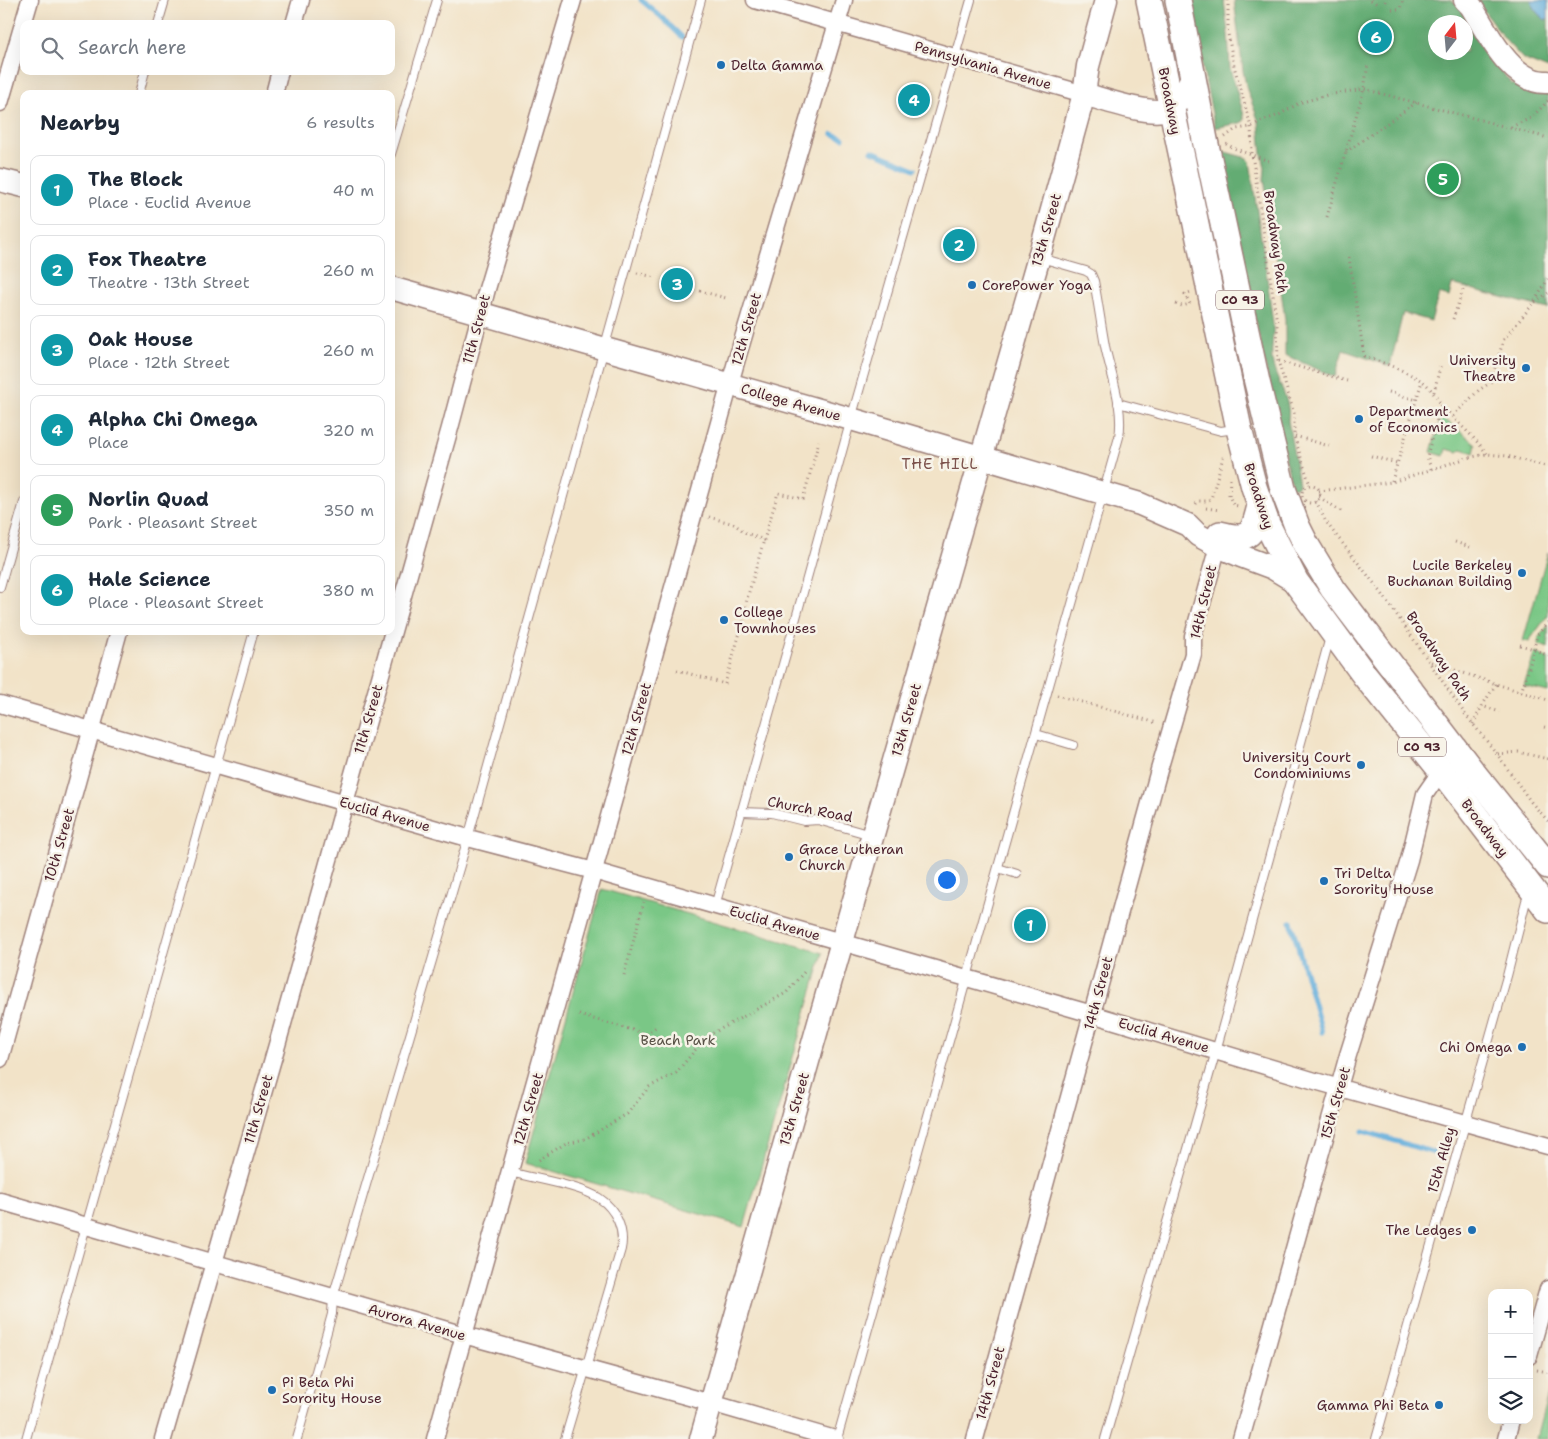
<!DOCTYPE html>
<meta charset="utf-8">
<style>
:root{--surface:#fff;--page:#f2f2f3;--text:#1f2937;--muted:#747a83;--line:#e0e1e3;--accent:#b45309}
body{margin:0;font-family:"Shantell Sans",sans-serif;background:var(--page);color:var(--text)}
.controls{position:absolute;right:15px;bottom:15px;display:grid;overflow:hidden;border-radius:10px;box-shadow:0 5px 20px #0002}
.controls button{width:45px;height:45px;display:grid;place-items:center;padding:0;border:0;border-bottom:1px solid var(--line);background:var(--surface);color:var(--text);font:25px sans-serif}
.compass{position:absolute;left:1428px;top:15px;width:45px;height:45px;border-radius:50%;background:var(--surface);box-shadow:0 5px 20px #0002;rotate:16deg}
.you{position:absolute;left:946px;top:879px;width:18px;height:18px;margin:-12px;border:4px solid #fff;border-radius:50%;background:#1a73e8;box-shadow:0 0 0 8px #1a73e833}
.badge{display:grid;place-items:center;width:32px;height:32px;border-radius:50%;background:var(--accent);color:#fff;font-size:16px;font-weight:700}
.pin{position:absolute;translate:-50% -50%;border:2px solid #fff;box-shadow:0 1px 5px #0006}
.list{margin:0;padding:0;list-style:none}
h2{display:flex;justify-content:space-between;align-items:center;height:65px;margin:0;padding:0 20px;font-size:21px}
h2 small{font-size:16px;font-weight:400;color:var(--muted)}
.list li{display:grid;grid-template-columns:32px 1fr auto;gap:15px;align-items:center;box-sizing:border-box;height:70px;margin:0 10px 10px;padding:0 10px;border:1px solid var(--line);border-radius:10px}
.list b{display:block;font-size:19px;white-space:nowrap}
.list p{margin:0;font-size:16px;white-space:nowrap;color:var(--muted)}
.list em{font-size:16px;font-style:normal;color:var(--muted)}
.icon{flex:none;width:28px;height:28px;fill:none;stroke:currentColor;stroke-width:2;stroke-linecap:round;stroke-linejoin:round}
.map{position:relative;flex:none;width:1548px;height:1439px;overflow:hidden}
.search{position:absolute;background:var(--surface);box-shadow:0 5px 20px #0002;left:20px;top:20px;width:375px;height:55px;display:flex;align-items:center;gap:12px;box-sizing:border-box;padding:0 18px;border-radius:10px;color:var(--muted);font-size:19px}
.panel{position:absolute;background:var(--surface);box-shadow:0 5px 20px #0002;left:20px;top:90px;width:375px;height:545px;border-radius:10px}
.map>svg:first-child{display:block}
.green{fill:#7ac786;stroke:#627358}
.forest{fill:#63ac73;stroke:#56664f;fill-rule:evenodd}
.water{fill:#64aedc;stroke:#576684}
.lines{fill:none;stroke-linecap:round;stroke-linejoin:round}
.stream{stroke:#64aedc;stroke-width:5}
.lane-casing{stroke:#9e817a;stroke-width:10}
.street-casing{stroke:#9e817a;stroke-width:19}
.secondary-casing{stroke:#9e817a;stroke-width:25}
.primary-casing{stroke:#9e817a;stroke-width:28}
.path{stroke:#9e817a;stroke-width:3;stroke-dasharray:1 4;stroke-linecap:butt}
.lane{stroke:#fff;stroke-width:8}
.street{stroke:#fff;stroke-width:16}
.secondary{stroke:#fff;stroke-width:22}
.primary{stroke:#fff;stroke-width:25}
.poi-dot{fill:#1f6fb2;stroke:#f7f3e8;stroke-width:2}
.labels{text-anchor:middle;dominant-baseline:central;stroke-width:5;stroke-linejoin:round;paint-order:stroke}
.shield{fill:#f7f3e8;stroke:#7e5f64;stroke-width:1}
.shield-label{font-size:12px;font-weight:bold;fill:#4a1f2b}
.poi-label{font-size:14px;fill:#4a1f2b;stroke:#f7f3e8;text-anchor:start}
.street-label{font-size:14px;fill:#4a1f2b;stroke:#f7f3e8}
.park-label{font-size:14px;fill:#585146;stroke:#f7f3e8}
.neighbourhood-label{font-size:15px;letter-spacing:1px;fill:#7c514b;stroke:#f7f3e8}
</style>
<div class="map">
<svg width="1548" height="1439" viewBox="0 0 1548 1439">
<rect width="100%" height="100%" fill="#f7f3e8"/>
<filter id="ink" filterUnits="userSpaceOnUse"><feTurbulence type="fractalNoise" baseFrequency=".02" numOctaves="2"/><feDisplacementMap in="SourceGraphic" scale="10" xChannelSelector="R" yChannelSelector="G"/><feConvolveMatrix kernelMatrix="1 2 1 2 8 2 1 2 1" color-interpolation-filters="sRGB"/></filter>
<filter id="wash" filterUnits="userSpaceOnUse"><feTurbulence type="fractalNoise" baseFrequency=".0096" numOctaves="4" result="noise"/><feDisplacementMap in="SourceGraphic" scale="20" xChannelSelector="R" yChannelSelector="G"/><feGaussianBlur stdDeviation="1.12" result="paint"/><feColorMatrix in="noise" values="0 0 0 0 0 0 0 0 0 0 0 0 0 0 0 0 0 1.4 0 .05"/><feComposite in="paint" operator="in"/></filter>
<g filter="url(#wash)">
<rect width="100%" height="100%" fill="#f2e3c8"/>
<g class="green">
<polygon points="1441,417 1459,430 1476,444 1474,453 1462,449 1458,452 1446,449 1444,456 1431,452"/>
<polygon points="1548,552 1548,615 1529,641 1523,641"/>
<polygon points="1548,626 1548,648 1538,644 1539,637"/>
<polygon points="1535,652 1548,659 1548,692 1524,686"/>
<polygon points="602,889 823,953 744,1227 525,1163"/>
<polygon points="1548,1393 1548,1439 1536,1439"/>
</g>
<g class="forest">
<polygon points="1189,0 1224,0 1228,34 1230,69 1244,115 1244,121 1240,123 1215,128"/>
<path d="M1234,0H1451L1464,10L1486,55L1512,84L1537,93L1548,95V309L1452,284L1449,297L1439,294L1431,321L1403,313L1390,366L1343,350L1335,377L1285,355V320L1282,298L1264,179L1265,168L1262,154L1259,122L1247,90L1243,71ZM1436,22H1466V52H1436Z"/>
<polygon points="1476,0 1531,0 1535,9 1545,20 1548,18 1548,69 1523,59 1506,41"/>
<path d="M1218,150L1247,158L1250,161C1257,215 1267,270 1273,324C1274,335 1271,347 1272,359C1274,380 1292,398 1288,420L1299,484L1297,487L1292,488Z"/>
</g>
<polygon class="water" points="1531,0 1548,0 1548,18 1545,20 1535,9"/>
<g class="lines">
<g class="stream">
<polyline points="641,0 659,15 682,37"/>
<polyline points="833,134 843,138"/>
<polyline points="872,151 915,169"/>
<polyline points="1291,922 1322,1032"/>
<polyline points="1363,1131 1441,1155"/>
</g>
</g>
</g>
<g filter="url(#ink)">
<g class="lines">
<defs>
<g id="lane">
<polyline points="158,24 165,0"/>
<polyline points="139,94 145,71"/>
<polyline points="391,154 437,0"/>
<polyline points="1118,403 1221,431 1235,429"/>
<polyline points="0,587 24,502"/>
<polyline points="1036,734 1073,745"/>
<polyline points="741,812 772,813 804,821 818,820 871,835"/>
<polyline points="998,868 1017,874"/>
<polyline points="715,906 791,636 851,419 971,0"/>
<path d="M510,1172C535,1179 578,1185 599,1198C616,1209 625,1230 621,1249L565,1439"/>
<polyline points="26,1439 254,631"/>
<polyline points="297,1439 332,1314 333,1297 468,838 701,0"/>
<path d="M837,1439L1119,437C1124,407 1111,375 1105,346C1101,324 1098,302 1094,281L1091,274L1086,271L1041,258"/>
<polyline points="1105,1439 1216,1051 1330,637"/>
<polyline points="1376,1439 1507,976 1526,901 1530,892"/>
</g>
<g id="street">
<polyline points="755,0 1084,94"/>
<polyline points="294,24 301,0"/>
<polyline points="274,94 280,71"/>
<polyline points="0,103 30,0"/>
<polyline points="0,704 468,838 594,871 1092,1014 1315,1081 1548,1146"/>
<polyline points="0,1059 119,631"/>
<polyline points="0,1201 464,1335 711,1403 835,1439"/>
<polyline points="1529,1356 1548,1289"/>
<polyline points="163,1439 277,1045 450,428 487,289 573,0"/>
<polyline points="435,1439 736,362 844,0"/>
<polyline points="975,1439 1159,770 1193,654 1193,636 1218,546"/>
<polyline points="1241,1439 1348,1055 1409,860 1425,794 1434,781 1443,773"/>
<polyline points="1506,1439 1511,1420"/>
</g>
<g id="secondary">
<path d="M1465,0L1471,6C1487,32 1512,85 1548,82"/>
<path d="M1084,94C1103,99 1156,119 1172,107C1183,99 1188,86 1193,74"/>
<polyline points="0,180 24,186"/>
<polyline points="391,288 851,419 1140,504 1188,525 1198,535 1218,546 1241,556 1273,568 1296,582"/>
<polyline points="701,1439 833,973 1039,257 1084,94 1088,66 1106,0"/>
</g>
<g id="primary">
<polyline points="1149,0 1239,429 1254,487 1267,524 1296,582 1365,676 1443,773 1548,910"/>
<polyline points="1178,0 1205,140 1257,382 1283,489 1297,526 1307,546 1333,589 1475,775 1548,866"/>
<path d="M1220,534C1251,542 1253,534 1260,506"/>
</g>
</defs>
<use href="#lane" class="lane-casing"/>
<use href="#street" class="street-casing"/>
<use href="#secondary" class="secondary-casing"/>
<use href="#primary" class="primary-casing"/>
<g class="path">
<polyline points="1228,0 1228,34 1234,66 1251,127 1252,154 1277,323 1278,361 1294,413 1294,436 1310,485"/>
<polyline points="1371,0 1377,4"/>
<polyline points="1385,2 1386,0"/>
<polyline points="1392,9 1400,9 1403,0"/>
<polyline points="1511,127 1531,118 1548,101"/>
<polyline points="1225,137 1236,129 1251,127 1259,122 1279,115 1299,103 1327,95 1364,89 1548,138"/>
<path d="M1226,144C1240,152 1256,156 1271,162"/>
<polyline points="1346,152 1417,102"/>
<polyline points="1327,217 1364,89 1368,64"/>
<path d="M1349,257L1364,356C1384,363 1404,370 1422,381C1431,387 1435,397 1442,405C1456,422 1474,436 1487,454"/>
<polyline points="637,273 654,277"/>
<polyline points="700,291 726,298"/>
<polyline points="1535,302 1548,293"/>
<polyline points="1176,304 1182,306 1190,304 1185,294 1191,292"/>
<polyline points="1453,319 1464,287"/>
<polyline points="1279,361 1347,381"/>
<polyline points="1389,392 1417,400"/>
<polyline points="1434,392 1440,367"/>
<polyline points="1453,416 1479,390 1490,383 1504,339 1533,304 1548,279"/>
<polyline points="1295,436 1329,446"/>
<polyline points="1371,456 1397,463"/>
<polyline points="1431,469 1427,456 1441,404"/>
<polyline points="1230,479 1229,495 1233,505 1239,506"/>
<polyline points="1392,481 1422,381"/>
<circle cx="1311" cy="494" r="9"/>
<polyline points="1319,491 1392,482 1467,458 1487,454 1507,456 1548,467"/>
<polyline points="1319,497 1341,511"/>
<polyline points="1316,501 1325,520 1332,530 1381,592 1465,714 1497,754 1531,802 1548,821"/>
<polyline points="1196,504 1198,501 1207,501 1211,499 1224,454"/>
<polyline points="1206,508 1220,510"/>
<polyline points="709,517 734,524 746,533 764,540 778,493 803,499 819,441"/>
<polyline points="1455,542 1470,547"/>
<polyline points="1520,645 1534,649 1548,656"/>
<polyline points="1431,662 1496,684 1548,700"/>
<polyline points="677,670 725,684 743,622 747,599 764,540"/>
<polyline points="1496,684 1482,706 1500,712"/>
<polyline points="1521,692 1528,672 1537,636 1548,622"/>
<polyline points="1057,695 1157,723"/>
<polyline points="1473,724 1482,706"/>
<polyline points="1544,727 1548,728"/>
<polyline points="1498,754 1518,752 1548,759"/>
<polyline points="624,975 644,902"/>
<polyline points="579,1015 647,1034 657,1026"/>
<polyline points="539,1160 566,1143 585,1139 627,1114 649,1087 676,1073 706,1037 786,993 805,971"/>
<polyline points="1537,1370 1548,1372"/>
</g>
<use href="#lane" class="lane"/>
<use href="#street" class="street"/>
<use href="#secondary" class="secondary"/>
<use href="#primary" class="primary"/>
</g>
</g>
<g class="poi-dot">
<circle cx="721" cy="65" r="5"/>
<circle cx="972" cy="285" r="5"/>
<circle cx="1526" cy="368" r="5"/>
<circle cx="1359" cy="419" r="5"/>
<circle cx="1522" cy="573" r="5"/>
<circle cx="724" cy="620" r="5"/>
<circle cx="1361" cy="765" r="5"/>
<circle cx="789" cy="857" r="5"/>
<circle cx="1324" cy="881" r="5"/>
<circle cx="1522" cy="1047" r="5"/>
<circle cx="1472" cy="1230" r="5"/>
<circle cx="272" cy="1390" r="5"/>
<circle cx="1439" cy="1405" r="5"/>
</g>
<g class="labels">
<g class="shield">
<rect x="1216" y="290.5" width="48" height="19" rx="4"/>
<rect x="1398" y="737.5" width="48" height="19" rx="4"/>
</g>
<g class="shield-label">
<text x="1240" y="300">CO 93</text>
<text x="1422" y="747">CO 93</text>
</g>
<g class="poi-label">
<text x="731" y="65">Delta Gamma</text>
<text x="982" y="285">CorePower Yoga</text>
<text x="1516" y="360" text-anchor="end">University<tspan x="1516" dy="16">Theatre</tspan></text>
<text x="1369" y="411">Department<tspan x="1369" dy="16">of Economics</tspan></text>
<text x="1512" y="565" text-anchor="end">Lucile Berkeley<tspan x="1512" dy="16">Buchanan Building</tspan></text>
<text x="734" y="612">College<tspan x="734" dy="16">Townhouses</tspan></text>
<text x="1351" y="757" text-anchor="end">University Court<tspan x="1351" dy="16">Condominiums</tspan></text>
<text x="799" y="849">Grace Lutheran<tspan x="799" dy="16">Church</tspan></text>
<text x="1334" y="873">Tri Delta<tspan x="1334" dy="16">Sorority House</tspan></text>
<text x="1512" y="1047" text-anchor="end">Chi Omega</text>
<text x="1462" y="1230" text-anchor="end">The Ledges</text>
<text x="282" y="1382">Pi Beta Phi<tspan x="282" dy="16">Sorority House</tspan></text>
<text x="1429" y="1405" text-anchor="end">Gamma Phi Beta</text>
</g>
<g class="street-label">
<text transform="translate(983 65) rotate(16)">Pennsylvania Avenue</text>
<text transform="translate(1170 101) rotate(79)">Broadway</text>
<text transform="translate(1046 230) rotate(-74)">13th Street</text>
<text transform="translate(1276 242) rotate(82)">Broadway Path</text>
<text transform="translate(476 329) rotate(-75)">11th Street</text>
<text transform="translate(746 329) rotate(-74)">12th Street</text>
<text transform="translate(791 402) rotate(16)">College Avenue</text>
<text transform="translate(1259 496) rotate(72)">Broadway</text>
<text transform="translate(1203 602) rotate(-77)">14th Street</text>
<text transform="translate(1439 656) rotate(56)">Broadway Path</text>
<text transform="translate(368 719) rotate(-74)">11th Street</text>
<text transform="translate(636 719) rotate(-74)">12th Street</text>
<text transform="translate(906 720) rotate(-74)">13th Street</text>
<text transform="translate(810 809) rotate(11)">Church Road</text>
<text transform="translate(385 814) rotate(16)">Euclid Avenue</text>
<text transform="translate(1485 828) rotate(53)">Broadway</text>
<text transform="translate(59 845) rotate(-74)">10th Street</text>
<text transform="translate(775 923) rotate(16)">Euclid Avenue</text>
<text transform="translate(1098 993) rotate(-75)">14th Street</text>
<text transform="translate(1164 1035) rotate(16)">Euclid Avenue</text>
<text transform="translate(1335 1103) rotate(-74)">15th Street</text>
<text transform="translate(258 1109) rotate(-74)">11th Street</text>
<text transform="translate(528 1109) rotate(-74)">12th Street</text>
<text transform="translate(794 1109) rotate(-74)">13th Street</text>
<text transform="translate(1441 1160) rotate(-74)">15th Alley</text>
<text transform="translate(417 1322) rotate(16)">Aurora Avenue</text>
<text transform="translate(990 1383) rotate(-75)">14th Street</text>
</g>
<g class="park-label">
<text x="678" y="1040">Beach Park</text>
</g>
<g class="neighbourhood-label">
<text x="940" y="464">THE HILL</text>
</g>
</g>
</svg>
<div class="controls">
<button>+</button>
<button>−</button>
<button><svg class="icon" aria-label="layers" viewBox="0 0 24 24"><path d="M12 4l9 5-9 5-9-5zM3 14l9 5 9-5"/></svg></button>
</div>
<svg class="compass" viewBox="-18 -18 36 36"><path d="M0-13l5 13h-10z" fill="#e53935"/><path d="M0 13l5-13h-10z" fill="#747a83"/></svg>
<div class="you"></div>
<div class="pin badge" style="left:1030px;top:925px;background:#0f9aa8">1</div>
<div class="pin badge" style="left:959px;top:245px;background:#0f9aa8">2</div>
<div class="pin badge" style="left:677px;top:284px;background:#0f9aa8">3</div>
<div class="pin badge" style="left:914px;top:100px;background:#0f9aa8">4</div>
<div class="pin badge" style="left:1443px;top:179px;background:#2e9e5b">5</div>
<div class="pin badge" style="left:1376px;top:37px;background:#0f9aa8">6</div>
<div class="search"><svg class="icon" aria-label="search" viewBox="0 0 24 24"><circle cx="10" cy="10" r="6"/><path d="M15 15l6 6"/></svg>Search here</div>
<section class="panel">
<h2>Nearby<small>6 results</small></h2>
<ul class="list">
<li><span class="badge" style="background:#0f9aa8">1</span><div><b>The Block</b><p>Place · Euclid Avenue</p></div><em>40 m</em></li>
<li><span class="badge" style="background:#0f9aa8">2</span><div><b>Fox Theatre</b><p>Theatre · 13th Street</p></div><em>260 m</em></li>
<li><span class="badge" style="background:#0f9aa8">3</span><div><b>Oak House</b><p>Place · 12th Street</p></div><em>260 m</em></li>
<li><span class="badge" style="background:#0f9aa8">4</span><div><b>Alpha Chi Omega</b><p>Place</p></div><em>320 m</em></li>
<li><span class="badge" style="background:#2e9e5b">5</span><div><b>Norlin Quad</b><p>Park · Pleasant Street</p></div><em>350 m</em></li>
<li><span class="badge" style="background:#0f9aa8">6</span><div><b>Hale Science</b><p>Place · Pleasant Street</p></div><em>380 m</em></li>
</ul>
</section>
</div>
